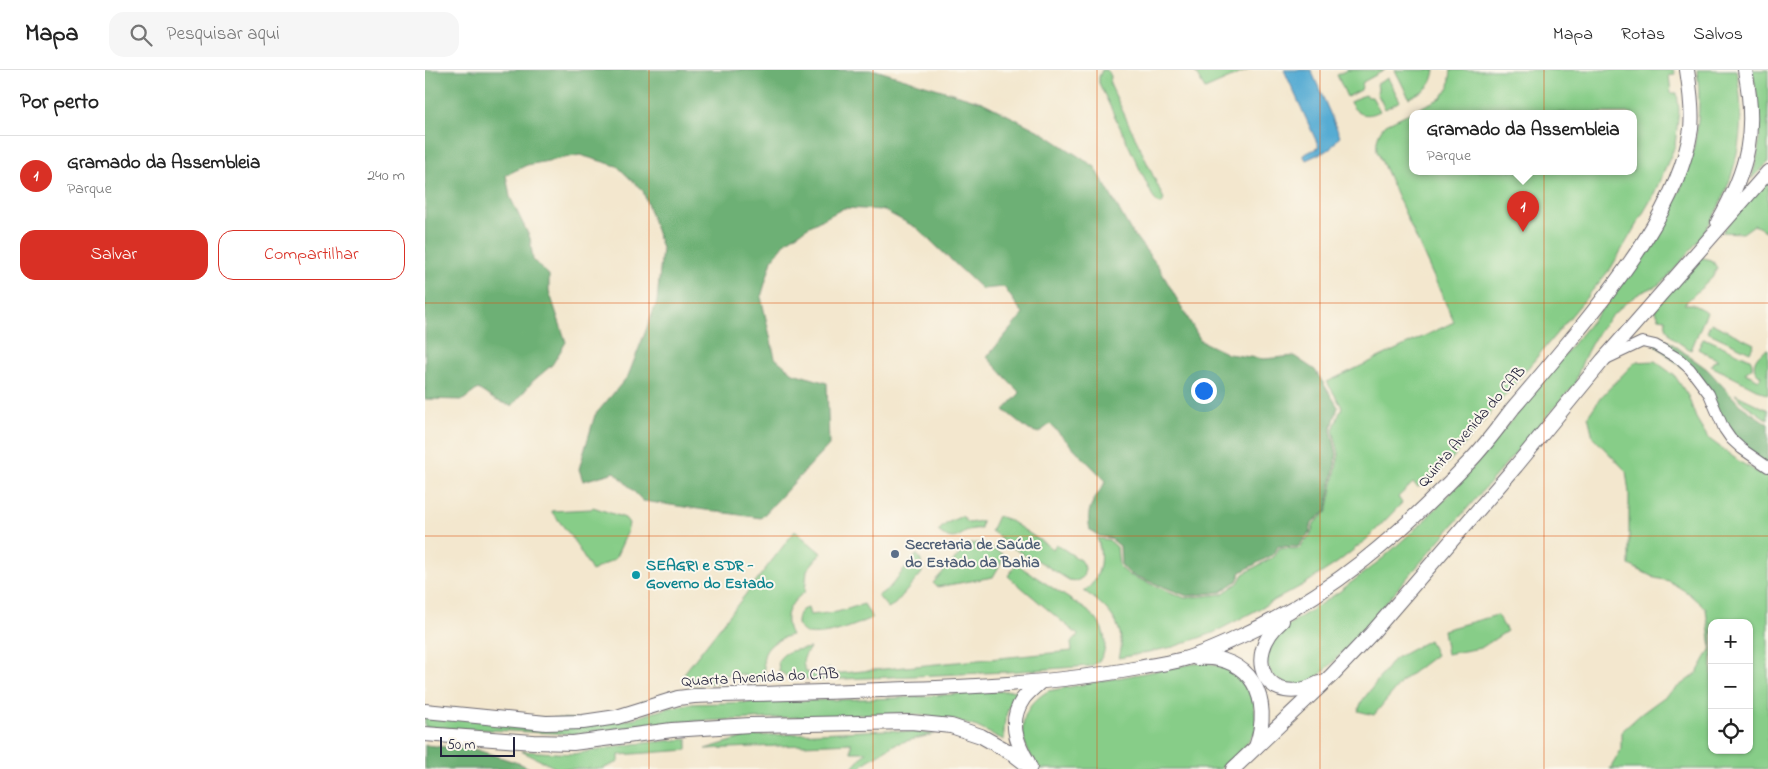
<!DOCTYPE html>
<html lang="pt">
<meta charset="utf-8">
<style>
:root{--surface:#fff;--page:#f6f6f6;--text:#222;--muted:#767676;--line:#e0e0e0;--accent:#d93025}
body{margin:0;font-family:"Indie Flower",sans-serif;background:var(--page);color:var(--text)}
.controls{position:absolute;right:15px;bottom:15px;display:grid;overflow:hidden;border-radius:10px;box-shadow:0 1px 4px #0004}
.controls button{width:45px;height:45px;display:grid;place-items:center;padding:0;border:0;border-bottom:1px solid var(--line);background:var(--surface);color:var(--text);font:25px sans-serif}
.scale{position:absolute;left:15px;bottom:12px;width:75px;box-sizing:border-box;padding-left:5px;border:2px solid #22223b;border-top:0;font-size:14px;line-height:18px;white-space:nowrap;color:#22223b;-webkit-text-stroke:4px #fbf7ec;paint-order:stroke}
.you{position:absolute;left:778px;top:320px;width:18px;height:18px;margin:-12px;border:4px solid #fff;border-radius:50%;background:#1a73e8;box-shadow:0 0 0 8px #1a73e833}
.badge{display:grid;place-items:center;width:32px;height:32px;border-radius:50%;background:var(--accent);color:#fff;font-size:16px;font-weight:700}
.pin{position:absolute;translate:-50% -41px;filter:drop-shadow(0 1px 2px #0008)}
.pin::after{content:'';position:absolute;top:26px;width:18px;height:15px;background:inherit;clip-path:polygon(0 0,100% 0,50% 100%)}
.popup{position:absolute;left:984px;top:40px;width:228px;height:65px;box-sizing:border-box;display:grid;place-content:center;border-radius:10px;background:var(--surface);filter:drop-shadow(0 1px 4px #0005);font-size:16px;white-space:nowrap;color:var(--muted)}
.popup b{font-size:19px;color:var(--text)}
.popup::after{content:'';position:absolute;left:50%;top:100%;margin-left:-10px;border:10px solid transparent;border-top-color:var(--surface)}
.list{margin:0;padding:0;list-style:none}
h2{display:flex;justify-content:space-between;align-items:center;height:65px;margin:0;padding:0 20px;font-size:21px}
h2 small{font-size:16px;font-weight:400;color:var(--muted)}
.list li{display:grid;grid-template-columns:32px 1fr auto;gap:15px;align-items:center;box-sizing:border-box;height:80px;padding:0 20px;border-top:1px solid var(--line)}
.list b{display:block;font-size:19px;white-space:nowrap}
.list p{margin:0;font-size:16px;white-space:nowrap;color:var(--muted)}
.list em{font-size:16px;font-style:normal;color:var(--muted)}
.actions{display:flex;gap:10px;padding:15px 20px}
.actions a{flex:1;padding:11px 0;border:1px solid var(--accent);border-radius:15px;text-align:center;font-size:18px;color:var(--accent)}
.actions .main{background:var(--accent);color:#fff}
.icon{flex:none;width:28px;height:28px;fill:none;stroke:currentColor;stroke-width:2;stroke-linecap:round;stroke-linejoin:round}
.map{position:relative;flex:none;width:1343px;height:699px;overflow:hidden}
header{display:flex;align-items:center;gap:30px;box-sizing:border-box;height:70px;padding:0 25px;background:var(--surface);border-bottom:1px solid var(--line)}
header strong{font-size:24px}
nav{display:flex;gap:28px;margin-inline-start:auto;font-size:18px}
.search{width:350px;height:45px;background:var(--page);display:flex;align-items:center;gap:12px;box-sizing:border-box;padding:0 18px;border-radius:15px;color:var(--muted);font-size:19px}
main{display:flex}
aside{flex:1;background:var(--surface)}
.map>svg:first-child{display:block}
.green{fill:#87cd88;stroke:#547862;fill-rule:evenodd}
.forest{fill:#6db074;stroke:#486958}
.water{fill:#57acd3;stroke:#3c6787}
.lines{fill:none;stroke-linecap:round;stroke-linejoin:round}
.street-casing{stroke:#6b676e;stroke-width:12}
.secondary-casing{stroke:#6b676e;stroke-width:16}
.street{stroke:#fff;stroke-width:10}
.secondary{stroke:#fff;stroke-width:14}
.grid{fill:none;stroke:#de560e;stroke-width:1;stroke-opacity:0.55}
.service-dot{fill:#5c6f8a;stroke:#fbf7ec;stroke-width:2}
.culture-dot{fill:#0f9aa8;stroke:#fbf7ec;stroke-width:2}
.labels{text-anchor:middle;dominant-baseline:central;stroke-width:4;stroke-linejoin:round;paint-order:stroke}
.street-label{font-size:16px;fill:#22223b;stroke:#fbf7ec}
.service-label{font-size:16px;font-weight:bold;fill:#4e5e75;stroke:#fbf7ec;text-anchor:start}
.culture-label{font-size:16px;font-weight:bold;fill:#0d838f;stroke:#fbf7ec;text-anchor:start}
</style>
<header>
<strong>Mapa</strong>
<div class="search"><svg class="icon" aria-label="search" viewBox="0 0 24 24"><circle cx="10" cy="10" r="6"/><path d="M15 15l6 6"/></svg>Pesquisar aqui</div>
<nav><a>Mapa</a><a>Rotas</a><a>Salvos</a></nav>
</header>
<main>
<aside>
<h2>Por perto<small></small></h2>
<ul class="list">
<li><span class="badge">1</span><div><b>Gramado da Assembleia</b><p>Parque</p></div><em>240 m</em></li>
</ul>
<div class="actions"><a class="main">Salvar</a><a>Compartilhar</a></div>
</aside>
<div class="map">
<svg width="1343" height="699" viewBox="0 0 1343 699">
<rect width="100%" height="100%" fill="#fbf7ec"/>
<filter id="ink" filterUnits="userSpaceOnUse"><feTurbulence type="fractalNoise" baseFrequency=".02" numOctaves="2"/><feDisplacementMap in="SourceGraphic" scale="10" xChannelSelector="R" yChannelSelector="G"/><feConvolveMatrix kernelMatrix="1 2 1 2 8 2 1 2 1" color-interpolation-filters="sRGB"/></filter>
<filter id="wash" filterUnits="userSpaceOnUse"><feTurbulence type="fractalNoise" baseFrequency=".0096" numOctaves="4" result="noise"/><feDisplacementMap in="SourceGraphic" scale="20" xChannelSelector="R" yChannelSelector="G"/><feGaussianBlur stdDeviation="1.12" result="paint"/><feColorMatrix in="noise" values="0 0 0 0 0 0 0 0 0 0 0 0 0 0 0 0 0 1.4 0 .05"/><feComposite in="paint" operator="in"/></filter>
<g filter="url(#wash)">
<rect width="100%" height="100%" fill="#f3e7ce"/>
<g class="green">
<polygon points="677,0 682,0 686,6 685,14 739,129 737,134 734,134 729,129 674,13 674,7"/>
<polygon points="775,0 823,0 780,19 770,2"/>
<polygon points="922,0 960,0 938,12 936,20 922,27 912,5"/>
<path d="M970,0H1010C1007,19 999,20 984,28Z"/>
<path d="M1026,0H1249L1250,4L1244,5L1246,23H1252L1254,40L1250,76L1228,126L1186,198L1033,382L1010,407L993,417L988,413L973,427L977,433L942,469L912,493L878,515L828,542L788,563L748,577L694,588C703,557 683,537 659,521C676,510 679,486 672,468L684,470L692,477L694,496L704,505L760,528L797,524L813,513L818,504L850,486L854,478L874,479L887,462L889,453L902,442L914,384L908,360L917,337L902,312L1029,252L952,81C951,70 953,62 961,54L1016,28L1024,17ZM988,43H1208V101H988Z"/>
<path d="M1272,0H1311C1326,68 1305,136 1259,188C1253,195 1246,204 1239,211C1232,217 1220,220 1212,225C1180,246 1160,277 1150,314L918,582C903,596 883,624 861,614C848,608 847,605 841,592L846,572L859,558L914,522L958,488L998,452L1035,413C1073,367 1110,321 1148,274C1214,193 1287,114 1272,0Z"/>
<path d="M1327,0H1343V93L1326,109C1339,74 1335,36 1327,0Z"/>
<polygon points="963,8 975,31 960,39 952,23 953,19 952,14"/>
<path d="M939,25L943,27H947L955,41C942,48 931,45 925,32Z"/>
<polygon points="1343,102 1343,162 1329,155 1318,163 1297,162"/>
<path d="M1270,186L1287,190L1292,198L1287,208L1259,234H1267L1282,242L1266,280C1255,274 1238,264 1241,249L1234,248L1230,239Z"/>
<polygon points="1286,253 1329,274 1325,282 1282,262"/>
<path d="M1278,269L1284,270L1325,289L1327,293V298L1320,303L1334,310L1336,306C1323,298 1331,283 1343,279V325L1286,296L1288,292L1293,290L1273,279Z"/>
<path d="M1230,291L1250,306L1263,326L1271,348L1283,368L1315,392L1343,408V699H1185L1196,680V662L1216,644L1272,603L1286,578L1281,539L1263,523L1244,511L1230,508L1204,495V423L1201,401L1168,367L1163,346L1176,327L1210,292ZM1287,553H1324V680H1287Z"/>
<polygon points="1310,324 1343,340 1343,350 1318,333"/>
<polygon points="168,437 200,448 204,453 202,463 190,489 167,501 146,466 126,441 166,439"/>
<path d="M537,446L543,453L557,451L556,459C535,456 535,479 513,461L522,453Z"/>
<polygon points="573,446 584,450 628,479 631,474 655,490 660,498 658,507 652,511 644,510 612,490 605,489 576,470 575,467 566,461"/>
<path d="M370,461L396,483L382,500L380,522C365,532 356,547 366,565C342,572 330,587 345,610L320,612L319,604L300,605L299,613L268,614L261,612L258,606L260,602Z"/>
<polygon points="552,473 565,476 580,486 568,507 512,517 508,513 540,478 546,474"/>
<polygon points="492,484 496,491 497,503 470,534 463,538 453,526 465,517"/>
<path d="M591,494L663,541C665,544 669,547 671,549C683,563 685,590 665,596L581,602L395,610L363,607L354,601L353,591C360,579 373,580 385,578C379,586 375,593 382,602C390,607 398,606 404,598L407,604L647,581L646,573L653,565L583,506Z"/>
<path d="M439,534L447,548C432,555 401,567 384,564C379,563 375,559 372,554C372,546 374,539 383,538L385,545L412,542Z"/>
<polygon points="1072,545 1082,561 1056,578 1022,584 1018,560"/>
<polygon points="1004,570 1011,585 978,610 949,645 933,641 937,631 969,589"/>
<path d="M784,593C791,596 800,597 807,601C831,614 830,637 831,661L816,681L795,699H616C592,673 589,641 623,621L767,594Z"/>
<path d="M594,620C582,635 578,651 579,670L552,657L522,648L477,643L251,652L150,664L0,657V645L204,650L243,638L263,634L472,628Z"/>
<polygon points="462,660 509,664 470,674 441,692 434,699 426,699 441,682 426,682 426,673 280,679 324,666"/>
<polygon points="262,669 262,680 194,685 194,692 177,699 133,699 96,681 148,684 209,674"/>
</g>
<g class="forest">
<path d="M0,0H450L557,32L618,63L670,97L706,161L733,196L776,271L803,284L839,289L869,286L890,300L913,337L906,360L912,384L901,442L887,452L885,462L873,477L853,476L849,484L816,502L812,511L796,522L762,526L705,504L696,495L695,476L685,468L674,466L665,460C660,436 670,430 681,411L625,354L614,363L604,360L579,340L595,323L562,287L598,244L579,217L557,219L492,158L458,140L419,138L383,157L362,171L347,190L336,227L350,288L368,303L402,313L404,375L336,448L218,431L190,402L158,411L154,399L170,345L203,306L232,232L237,178L218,121L192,96L155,85L102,95L81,105L85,127L105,168L108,190L124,205V221L141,272L127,295L108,311L87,336L70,330L53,319L38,330L0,329Z"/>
<polygon points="1227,265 1232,265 1241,269 1282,299 1315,335 1343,354 1343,397 1317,379 1275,312 1230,275"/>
<polygon points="0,675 53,680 96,694 106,699 0,699"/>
</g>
<polygon class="water" points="859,0 886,0 915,66 905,79 881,90 878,85 894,77"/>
</g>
<g filter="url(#ink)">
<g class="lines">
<defs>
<polyline id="street" points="1181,289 1217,272 1230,275 1254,289 1265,299 1284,324 1299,359 1306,369 1317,379 1343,397"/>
<g id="secondary">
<path d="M1293,152C1324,98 1332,60 1320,0"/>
<path d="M857,551C815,587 842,641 894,613"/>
<path d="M771,588C827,584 848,629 831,677"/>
<path d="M0,641L121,653L158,652L192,647L253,628L269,626C363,623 457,621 551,616C606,613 660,608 714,598C729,595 745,593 759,589C778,584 796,575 814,567C907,525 977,463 1047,389C1062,373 1075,355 1088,338C1108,315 1128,291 1147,268C1194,211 1255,133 1266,59C1268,40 1265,19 1262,0"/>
<polyline points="0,664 108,672 148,673 247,660 325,655 486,652 526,656 556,666 588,684 605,697"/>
<path d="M603,692C591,672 583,651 598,629C602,623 609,618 615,612"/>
<polyline points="808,699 906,606 947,563 1091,396 1178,290 1343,102"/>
</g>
</defs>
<use href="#street" class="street-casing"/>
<use href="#secondary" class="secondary-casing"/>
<use href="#street" class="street"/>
<use href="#secondary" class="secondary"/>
</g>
</g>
<path class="grid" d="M224,0V699M448,0V699M672,0V699M895,0V699M1119,0V699M0,233H1343M0,466H1343"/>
<circle class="service-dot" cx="470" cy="484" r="5"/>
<circle class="culture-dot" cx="211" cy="505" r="5"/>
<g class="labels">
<g class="street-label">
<text transform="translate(1047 357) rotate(-49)">Quinta Avenida do CAB</text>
<text transform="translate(335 608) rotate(-3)">Quarta Avenida do CAB</text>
</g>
<g class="service-label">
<text x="480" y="475">Secretaria de Saúde<tspan x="480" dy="18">do Estado da Bahia</tspan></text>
</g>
<g class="culture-label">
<text x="221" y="496">SEAGRI e SDR -<tspan x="221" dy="18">Governo do Estado</tspan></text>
</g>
</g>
</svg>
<div class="controls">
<button>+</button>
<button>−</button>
<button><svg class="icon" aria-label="locate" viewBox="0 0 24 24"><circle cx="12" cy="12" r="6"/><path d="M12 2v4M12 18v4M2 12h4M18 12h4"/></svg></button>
</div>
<div class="scale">50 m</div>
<div class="you"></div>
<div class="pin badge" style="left:1098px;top:162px">1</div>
<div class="popup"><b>Gramado da Assembleia</b>Parque</div>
</div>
</main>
